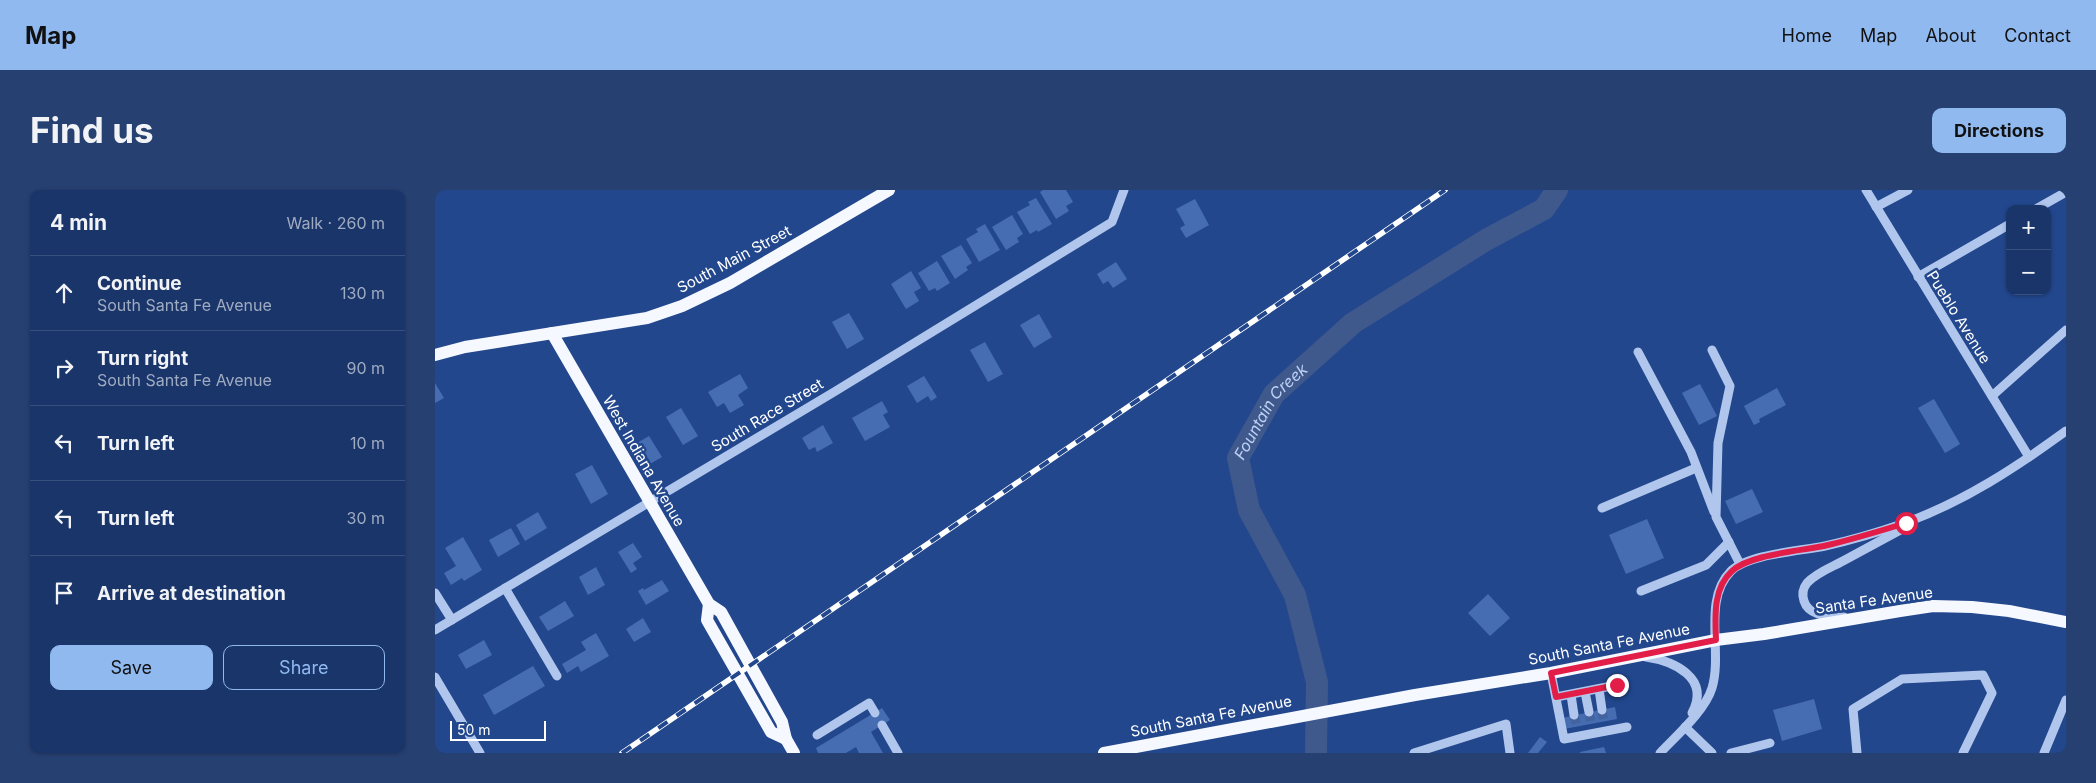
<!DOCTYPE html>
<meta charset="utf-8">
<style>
:root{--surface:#1a356a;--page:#274072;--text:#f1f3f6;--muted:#9fabc1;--line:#38507e;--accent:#90b9f0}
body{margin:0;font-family:Inter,sans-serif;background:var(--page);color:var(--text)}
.controls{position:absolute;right:15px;top:15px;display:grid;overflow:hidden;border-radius:10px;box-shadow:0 1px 4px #0004}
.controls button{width:45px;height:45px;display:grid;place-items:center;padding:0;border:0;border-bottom:1px solid var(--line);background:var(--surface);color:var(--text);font:25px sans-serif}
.scale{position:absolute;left:15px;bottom:12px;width:96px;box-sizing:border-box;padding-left:5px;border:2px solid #fff;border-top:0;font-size:14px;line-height:18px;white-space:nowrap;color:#fff;-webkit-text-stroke:4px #22478d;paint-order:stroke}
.stop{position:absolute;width:15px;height:15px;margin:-11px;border:4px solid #e11d48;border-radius:50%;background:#fff}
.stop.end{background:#e11d48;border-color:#fff;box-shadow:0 1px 5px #0008}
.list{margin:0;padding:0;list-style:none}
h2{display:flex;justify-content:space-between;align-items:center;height:65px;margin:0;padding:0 20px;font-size:21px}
h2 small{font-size:16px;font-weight:400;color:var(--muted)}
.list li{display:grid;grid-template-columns:32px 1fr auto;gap:15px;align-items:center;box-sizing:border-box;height:75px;padding:0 20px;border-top:1px solid var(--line)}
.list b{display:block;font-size:19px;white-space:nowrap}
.list p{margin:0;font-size:16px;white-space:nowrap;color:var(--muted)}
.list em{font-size:16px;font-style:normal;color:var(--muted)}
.actions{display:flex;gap:10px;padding:15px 20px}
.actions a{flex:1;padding:11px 0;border:1px solid var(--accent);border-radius:10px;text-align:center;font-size:18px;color:var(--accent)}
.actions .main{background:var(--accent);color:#111}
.icon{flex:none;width:28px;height:28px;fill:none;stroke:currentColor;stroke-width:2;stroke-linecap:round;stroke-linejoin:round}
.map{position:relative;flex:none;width:1631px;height:563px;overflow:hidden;border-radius:10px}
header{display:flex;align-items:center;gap:30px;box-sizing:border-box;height:70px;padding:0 25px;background:var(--accent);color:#111}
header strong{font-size:24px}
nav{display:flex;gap:28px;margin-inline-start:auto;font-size:18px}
.intro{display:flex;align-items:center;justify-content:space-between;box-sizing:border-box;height:120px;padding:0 30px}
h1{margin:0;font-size:35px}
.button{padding:12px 22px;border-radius:10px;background:var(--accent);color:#111;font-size:18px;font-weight:700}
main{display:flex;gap:30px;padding:0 30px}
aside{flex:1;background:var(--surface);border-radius:10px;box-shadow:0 1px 4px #0004}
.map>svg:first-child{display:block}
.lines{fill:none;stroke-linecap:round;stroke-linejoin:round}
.river{stroke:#3f598d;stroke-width:22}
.building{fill:#466db2}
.minor-tunnel{stroke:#43639e;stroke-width:9;stroke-dasharray:9 4.5;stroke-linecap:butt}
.minor{stroke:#b1c6ec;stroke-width:9}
.major{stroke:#f6f8ff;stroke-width:12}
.rail-casing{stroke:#fff;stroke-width:5.5}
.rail{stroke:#22478d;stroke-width:4;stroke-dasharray:11;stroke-linecap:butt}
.route{stroke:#e11d48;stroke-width:6}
.labels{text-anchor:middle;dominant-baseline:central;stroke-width:5;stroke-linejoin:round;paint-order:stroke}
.street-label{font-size:15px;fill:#fff;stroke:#22478d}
.water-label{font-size:16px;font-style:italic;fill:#bdd0f3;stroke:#22478d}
</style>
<header>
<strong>Map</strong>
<nav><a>Home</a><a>Map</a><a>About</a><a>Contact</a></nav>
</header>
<div class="intro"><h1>Find us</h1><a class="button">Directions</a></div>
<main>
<aside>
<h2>4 min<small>Walk · 260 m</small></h2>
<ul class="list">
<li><svg class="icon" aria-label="ahead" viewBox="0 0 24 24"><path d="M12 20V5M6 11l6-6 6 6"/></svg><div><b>Continue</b><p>South Santa Fe Avenue</p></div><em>130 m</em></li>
<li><svg class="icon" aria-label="right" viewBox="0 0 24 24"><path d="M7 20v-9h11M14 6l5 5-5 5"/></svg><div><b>Turn right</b><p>South Santa Fe Avenue</p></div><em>90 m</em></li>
<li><svg class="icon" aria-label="left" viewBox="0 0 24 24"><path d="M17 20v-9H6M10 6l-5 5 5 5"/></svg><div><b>Turn left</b></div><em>10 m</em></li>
<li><svg class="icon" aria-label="left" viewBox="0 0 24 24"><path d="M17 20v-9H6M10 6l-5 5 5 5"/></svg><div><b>Turn left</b></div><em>30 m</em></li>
<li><svg class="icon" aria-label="arrive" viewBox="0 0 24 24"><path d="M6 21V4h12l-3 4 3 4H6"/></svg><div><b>Arrive at destination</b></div></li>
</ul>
<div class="actions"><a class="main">Save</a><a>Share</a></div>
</aside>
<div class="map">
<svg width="1631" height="563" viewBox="0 0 1631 563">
<rect width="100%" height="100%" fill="#22478d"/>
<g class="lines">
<path class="river" id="s1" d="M881,563L882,492L860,405L814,320L803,268L839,204L918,133L1051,50L1109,19L1122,0"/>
</g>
<g class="building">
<polygon points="608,0 631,0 638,12 631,16 634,21 621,29 605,2"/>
<polygon points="601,8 617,34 603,42 602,40 595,44 582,22 595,15 593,12"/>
<polygon points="760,9 774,35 751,48 745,38 750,35 741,19"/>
<polygon points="577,25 588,44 582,48 584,52 571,60 557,37"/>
<polygon points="550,34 565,60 544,72 531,49 543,42 541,39"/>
<polygon points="526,55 537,73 531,77 533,80 520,89 506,66"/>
<polygon points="502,71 515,93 502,101 500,98 494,101 483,83"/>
<polygon points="681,72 692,89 678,98 673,91 668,94 662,84"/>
<polygon points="476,81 486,98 479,102 484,111 471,119 456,94"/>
<polygon points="414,123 429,149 412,159 397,132"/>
<polygon points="604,124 617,147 599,158 585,135"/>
<polygon points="550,152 568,184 553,192 535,160"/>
<polygon points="305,184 313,198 303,205 309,215 295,223 289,213 282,217 273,202"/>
<polygon points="489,186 502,207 496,211 493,206 482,213 472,196"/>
<polygon points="0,193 9,208 0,213"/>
<polygon points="1265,194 1282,226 1264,235 1247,203"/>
<polygon points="1342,198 1351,215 1324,229 1325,232 1319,235 1309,216"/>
<polygon points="1499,209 1525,254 1510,263 1483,218"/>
<polygon points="447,211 453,222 448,225 455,237 430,251 417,228"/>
<polygon points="246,218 263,246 248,255 231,227"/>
<polygon points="388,235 398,253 382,262 380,257 374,260 367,248"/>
<polygon points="214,246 227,267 215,274 202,253"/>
<polygon points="157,275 173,304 156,314 140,284"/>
<polygon points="1317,299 1328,322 1301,334 1290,311"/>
<polygon points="103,322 112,338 90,351 81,335"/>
<polygon points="1212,329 1229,368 1191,384 1174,345"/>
<polygon points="76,338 85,354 63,367 54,350"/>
<polygon points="28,347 47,380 29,391 27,388 16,395 9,383 21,376 10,358"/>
<polygon points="198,353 207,367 198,373 202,379 196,383 183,362"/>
<polygon points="161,377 170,395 153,405 144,387"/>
<polygon points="227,390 234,401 211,415 203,401 208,398 209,400"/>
<polygon points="1053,404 1075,428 1055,446 1033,423"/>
<polygon points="130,411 139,426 113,441 104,427"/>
<polygon points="208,428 216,442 199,452 191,439"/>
<polygon points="161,443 174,466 146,482 143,476 132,483 127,474 151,460 146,452"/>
<polygon points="49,450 57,465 31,479 23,465"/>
<polygon points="98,476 110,496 59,525 48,505"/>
<polygon points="1379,509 1387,539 1347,551 1338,520"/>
<polygon points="1180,517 1182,529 1129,539 1127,528"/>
<polygon points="447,518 455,530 436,542 448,563 424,563 421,557 411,563 383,563 381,558"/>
<polygon points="1105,547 1112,552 1103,563 1093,563"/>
<polygon points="1169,557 1171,563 1145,563 1145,562"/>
</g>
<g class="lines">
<g class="minor-tunnel">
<polyline points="1167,520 1169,531"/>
<polyline points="1154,522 1156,534"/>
<polyline points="1139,525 1142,536"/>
</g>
<g class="minor">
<polyline points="1431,0 1594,267"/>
<polyline points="1441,17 1473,0"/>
<polyline points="1601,19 1631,2"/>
<polyline points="1483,87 1575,34"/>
<polyline points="1277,160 1295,196 1283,253 1281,327 1305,374"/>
<polyline points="1203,162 1256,262 1279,322"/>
<polyline points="1557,206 1631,140"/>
<polyline points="1167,318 1261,278"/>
<polyline points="70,398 122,486"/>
<polyline points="1206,401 1271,375 1294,352"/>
<polyline points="0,403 17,430"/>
<path d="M1409,427C1395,426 1374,427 1369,411C1367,405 1368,398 1372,393C1381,383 1397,377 1408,371C1428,360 1449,349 1469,338"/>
<polyline points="0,440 399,202 677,32 689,0"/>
<path d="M1211,467C1239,471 1276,488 1257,523"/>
<polyline points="1116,483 1129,549 1192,537"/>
<polyline points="0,487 45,563"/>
<polyline points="1164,499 1167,520"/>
<polyline points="1150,502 1154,522"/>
<polyline points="1136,505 1139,525"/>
<polyline points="1121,507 1182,495"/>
<polyline points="447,535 463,563"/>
<polyline points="1250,537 1277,563"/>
<polyline points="382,545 434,513 440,523"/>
<polyline points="979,563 1071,534 1075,563"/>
<path d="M1225,563C1241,546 1270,521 1277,498C1288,462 1267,410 1296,381C1313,364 1366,361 1390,356C1417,350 1444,342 1470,333C1530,311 1580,278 1631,241"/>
<polyline points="1296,563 1335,553"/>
<polyline points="1422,563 1418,519 1467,489 1548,485 1557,503 1528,563"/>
<polyline points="1609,563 1631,510"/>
</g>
<g class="major">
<polyline points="117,143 274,414 286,422 347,532 351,549 359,563"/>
<polyline points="0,165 30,157 212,128 247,116 295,93 454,0"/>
<polyline points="274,414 272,430 336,542 351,549"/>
<polyline points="669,563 980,505 1116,483 1281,450 1329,444 1465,421 1498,416 1537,417 1574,421 1631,432"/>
</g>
<defs>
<polyline id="rail" points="187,563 1010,0"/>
</defs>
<use href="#rail" class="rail-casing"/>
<use href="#rail" class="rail"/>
</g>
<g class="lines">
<path class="route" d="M1182,495L1121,507L1116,483L1281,450C1280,426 1278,398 1297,381C1315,364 1368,361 1393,355C1419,349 1445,341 1471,333"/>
</g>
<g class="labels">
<g class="street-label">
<text transform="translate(299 69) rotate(-28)">South Main Street</text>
<text transform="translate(1524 127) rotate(58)">Pueblo Avenue</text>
<text transform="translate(332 225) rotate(-31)">South Race Street</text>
<text transform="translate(209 271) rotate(60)">West Indiana Avenue</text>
<text transform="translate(1439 410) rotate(-8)">Santa Fe Avenue</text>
<text transform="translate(1174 454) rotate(-11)">South Santa Fe Avenue</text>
<text transform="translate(776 526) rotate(-11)">South Santa Fe Avenue</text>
</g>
<g class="water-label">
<text stroke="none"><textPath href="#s1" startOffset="368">Fountain Creek</textPath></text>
</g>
</g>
</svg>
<div class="controls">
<button>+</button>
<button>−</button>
</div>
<div class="scale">50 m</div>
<div class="stop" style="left:1471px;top:333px"></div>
<div class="stop end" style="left:1182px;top:495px"></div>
</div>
</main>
